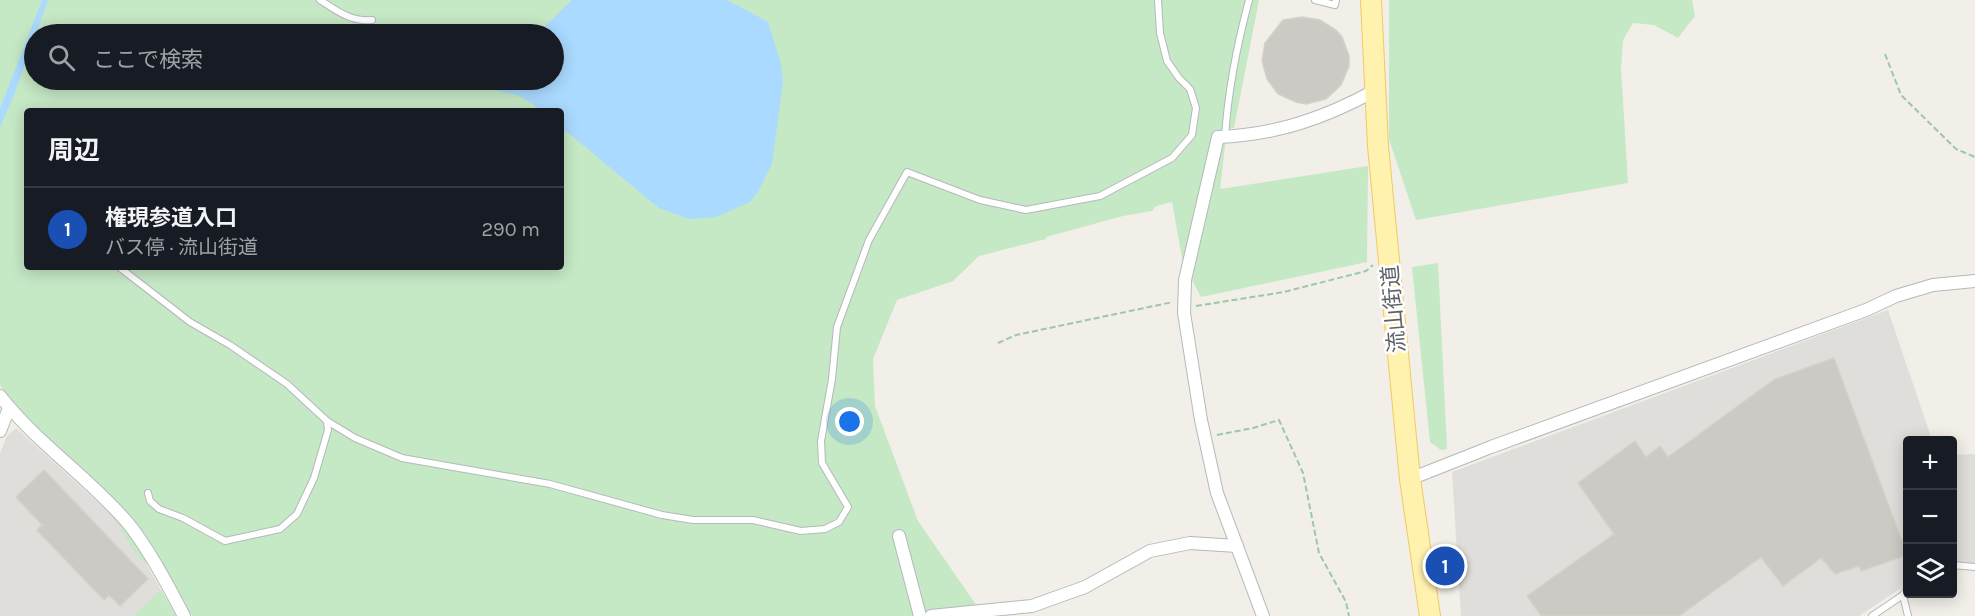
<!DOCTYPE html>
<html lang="ja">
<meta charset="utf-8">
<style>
:root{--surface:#171b24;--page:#242831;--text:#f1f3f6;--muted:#9ea1a6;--line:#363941;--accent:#b45309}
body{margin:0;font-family:Karla,"Noto Sans JP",sans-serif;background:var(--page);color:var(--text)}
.controls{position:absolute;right:18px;bottom:18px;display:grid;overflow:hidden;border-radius:6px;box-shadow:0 3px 15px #0003}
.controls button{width:54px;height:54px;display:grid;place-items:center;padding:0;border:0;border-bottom:2px solid var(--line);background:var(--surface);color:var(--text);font:30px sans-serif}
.you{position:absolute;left:850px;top:422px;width:21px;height:21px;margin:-15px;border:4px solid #fff;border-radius:50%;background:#1a73e8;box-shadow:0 0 0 9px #1a73e833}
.badge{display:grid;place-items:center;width:39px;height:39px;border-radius:50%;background:var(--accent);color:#fff;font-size:20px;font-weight:700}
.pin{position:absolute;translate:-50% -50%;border:3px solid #fff;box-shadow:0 2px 6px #0006}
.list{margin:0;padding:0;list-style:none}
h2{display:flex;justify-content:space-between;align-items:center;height:78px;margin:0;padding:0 24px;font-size:26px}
h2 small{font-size:20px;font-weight:400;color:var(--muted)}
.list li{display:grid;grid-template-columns:39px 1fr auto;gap:18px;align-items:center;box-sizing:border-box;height:84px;padding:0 24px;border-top:2px solid var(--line)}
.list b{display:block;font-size:22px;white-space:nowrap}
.list p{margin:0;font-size:20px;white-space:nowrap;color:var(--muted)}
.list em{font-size:20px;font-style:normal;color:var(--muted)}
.icon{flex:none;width:33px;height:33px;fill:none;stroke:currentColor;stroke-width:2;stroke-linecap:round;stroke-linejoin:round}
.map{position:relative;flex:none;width:1975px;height:616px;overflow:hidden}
.search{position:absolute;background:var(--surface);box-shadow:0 3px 15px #0003;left:24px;top:24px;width:540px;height:66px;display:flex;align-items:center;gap:15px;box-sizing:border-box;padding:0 21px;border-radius:33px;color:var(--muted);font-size:22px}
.panel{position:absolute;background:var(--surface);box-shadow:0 3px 15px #0003;left:24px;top:108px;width:540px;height:162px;border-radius:6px}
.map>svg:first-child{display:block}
.industrial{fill:#e0deda}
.green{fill:#c5e8c5;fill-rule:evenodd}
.water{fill:#aadaff}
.building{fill:#cccac5;stroke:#d6d1c6;stroke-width:1.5}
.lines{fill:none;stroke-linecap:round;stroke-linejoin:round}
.service-casing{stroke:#b5b8bc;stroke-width:8}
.minor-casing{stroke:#b5b8bc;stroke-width:14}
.primary-casing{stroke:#f2c960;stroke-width:22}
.path{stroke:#9cc7a9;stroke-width:2;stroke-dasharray:6 3;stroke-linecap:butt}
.service{stroke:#fff;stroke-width:6}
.minor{stroke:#fff;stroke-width:12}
.primary{stroke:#fff2af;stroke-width:20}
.labels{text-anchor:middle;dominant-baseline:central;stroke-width:5;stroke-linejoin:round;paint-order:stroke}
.street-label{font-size:22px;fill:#5f6368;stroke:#fff}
</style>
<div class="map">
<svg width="1975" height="616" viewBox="0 0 1975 616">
<rect width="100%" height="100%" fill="#f1efe8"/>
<g class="industrial">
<polygon points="1888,310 1932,440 1908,440 1907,584 1859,616 1461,616 1452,472"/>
<polygon points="16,428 125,527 176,616 0,616 0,453 7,436"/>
<polygon points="1975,454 1975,568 1953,565 1952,455"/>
</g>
<g class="green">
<path d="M0,0H1259L1234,128L1227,129L1220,189L1368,166L1367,262L1201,297L1183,263L1172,202L1156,206L1152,211L1123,216L1046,237V239L979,256L953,281L897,300L873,359L875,406L918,521L979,609V616H192L178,590L136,555L93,480L20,414L0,385ZM34,34H554V80H34ZM27,111H561V267H27Z"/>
<polygon points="1389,0 1692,0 1695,16 1678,38 1654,25 1633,23 1623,40 1621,69 1628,183 1416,220 1389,139"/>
<polygon points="1438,263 1447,449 1441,450 1430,442 1412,267"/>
<polygon points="161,590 176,616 134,616"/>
</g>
<g class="water">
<polygon points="42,0 48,0 14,95 0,127 0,109"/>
<polygon points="572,0 727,0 768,22 781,64 783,81 772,164 759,190 750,202 716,217 689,219 659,208 561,127 561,111 542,111 530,102 517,95 482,87 478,80 554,80 554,34 537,34"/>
</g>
<g class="building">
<polygon points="1302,17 1320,20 1336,30 1342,37 1349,56 1349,66 1341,85 1326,99 1306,104 1296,102 1278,94 1267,79 1262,61 1265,43 1283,20"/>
<polygon points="1834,358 1907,555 1861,571 1859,566 1835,574 1821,558 1783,586 1761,557 1679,616 1541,616 1527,596 1614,534 1578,483 1635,441 1646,457 1660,446 1668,457 1775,379"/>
<polygon points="44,470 148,579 120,606 109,595 104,600 37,530 42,525 16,497"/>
</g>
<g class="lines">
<defs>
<g id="service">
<path d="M320,0C337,11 351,22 372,20"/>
<polyline points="1315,0 1335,5 1336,0"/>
<path d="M1225,137C1228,90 1237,45 1249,0"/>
<polyline points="119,267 190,322 230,345 287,384 327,421 328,430 314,478 297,514 280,529 225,541 183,518 159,509 150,501 148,493"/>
<polyline points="327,421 355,438 402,458 550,484 662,515 693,520 753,520 801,531 825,529 839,522 848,507 822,463 821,441 832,379 837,327 869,240 907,172 980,200 1026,210 1100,196 1172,158 1192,135 1196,108 1190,89 1179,78 1167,61 1160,33 1158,0"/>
<polyline points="1952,565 1975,567"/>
<polyline points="1903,595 1908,616"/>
<polyline points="1872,616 1903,595 1908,587"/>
</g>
<g id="minor">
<path d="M0,396C37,443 88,477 127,522C148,547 169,587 184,616"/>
<polyline points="0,431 9,408"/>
<polyline points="1410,479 1491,447 1866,310 1896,296 1933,285 1975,281"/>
<polyline points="899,536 920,616"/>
<polyline points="931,616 1032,606 1085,587 1150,551 1190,543 1237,546"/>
<path d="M1263,616L1217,493L1201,420L1184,313L1185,280L1218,137C1276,135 1325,118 1376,90"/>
</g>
<polyline id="primary" points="1371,0 1378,146 1410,479 1430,616"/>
</defs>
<use href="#service" class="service-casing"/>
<use href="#minor" class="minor-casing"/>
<use href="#primary" class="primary-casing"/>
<g class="path">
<polyline points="1885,54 1901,95 1956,149 1975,157"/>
<polyline points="1196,306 1284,292 1366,271 1373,265"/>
<polyline points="998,343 1016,335 1173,302"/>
<polyline points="1217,435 1253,428 1279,420 1303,473 1319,553 1346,602 1349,616"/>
</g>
<use href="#service" class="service"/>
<use href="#minor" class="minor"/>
<use href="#primary" class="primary"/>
</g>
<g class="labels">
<g class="street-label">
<text transform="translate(1394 309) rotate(-95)">流山街道</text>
</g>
</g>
</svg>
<div class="controls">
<button>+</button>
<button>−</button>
<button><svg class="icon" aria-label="layers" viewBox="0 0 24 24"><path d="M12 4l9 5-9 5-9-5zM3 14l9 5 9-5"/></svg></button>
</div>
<div class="you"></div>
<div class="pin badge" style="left:1445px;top:566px;background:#1a4fb4">1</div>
<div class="search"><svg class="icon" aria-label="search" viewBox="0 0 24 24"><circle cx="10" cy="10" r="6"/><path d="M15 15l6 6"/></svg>ここで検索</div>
<section class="panel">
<h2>周辺<small></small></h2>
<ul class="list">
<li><span class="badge" style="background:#1a4fb4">1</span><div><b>権現参道入口</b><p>バス停 · 流山街道</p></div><em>290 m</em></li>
</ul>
</section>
</div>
